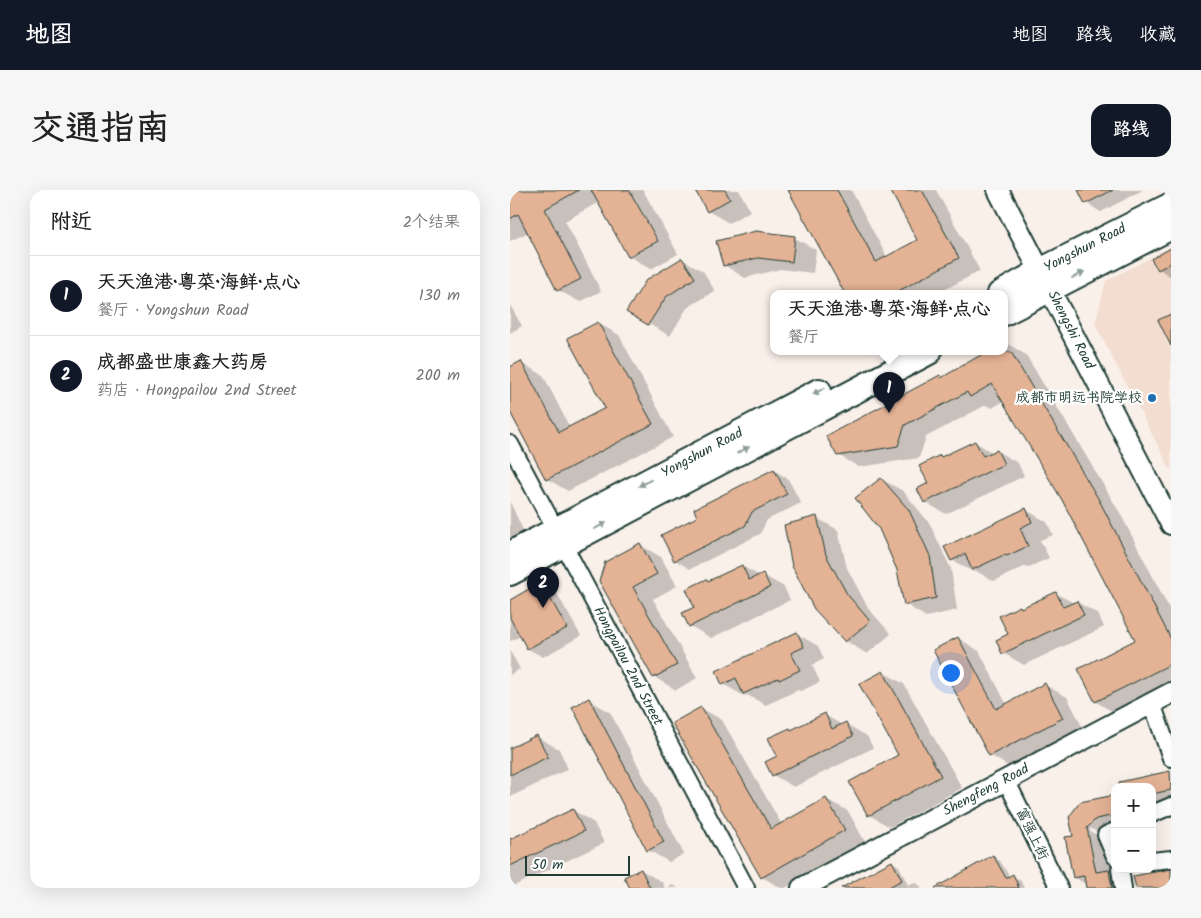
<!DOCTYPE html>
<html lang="zh">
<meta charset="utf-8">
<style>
:root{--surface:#fff;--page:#f6f6f6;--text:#222;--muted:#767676;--line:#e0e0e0;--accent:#111827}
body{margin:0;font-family:Kalam,"LXGW WenKai TC",sans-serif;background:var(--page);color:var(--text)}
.controls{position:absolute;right:15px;bottom:15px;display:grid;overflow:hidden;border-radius:10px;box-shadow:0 5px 20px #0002}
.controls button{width:45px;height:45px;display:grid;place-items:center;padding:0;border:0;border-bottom:1px solid var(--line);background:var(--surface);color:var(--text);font:25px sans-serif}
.scale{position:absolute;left:15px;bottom:12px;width:105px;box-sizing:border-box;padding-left:5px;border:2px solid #1f3d34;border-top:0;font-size:14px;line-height:18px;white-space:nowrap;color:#1f3d34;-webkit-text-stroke:4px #fff;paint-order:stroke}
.you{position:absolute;left:440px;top:482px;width:18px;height:18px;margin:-12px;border:4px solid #fff;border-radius:50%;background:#1a73e8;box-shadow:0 0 0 8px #1a73e833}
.badge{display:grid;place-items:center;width:32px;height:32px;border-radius:50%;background:var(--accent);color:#fff;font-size:16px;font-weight:700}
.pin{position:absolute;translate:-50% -41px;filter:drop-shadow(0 1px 2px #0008)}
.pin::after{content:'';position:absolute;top:26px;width:18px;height:15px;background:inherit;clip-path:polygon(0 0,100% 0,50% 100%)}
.popup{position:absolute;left:260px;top:100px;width:238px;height:65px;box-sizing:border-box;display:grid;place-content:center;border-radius:10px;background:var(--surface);filter:drop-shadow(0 1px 4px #0005);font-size:16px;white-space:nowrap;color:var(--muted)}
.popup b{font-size:19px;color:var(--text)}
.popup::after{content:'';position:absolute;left:50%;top:100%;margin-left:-10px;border:10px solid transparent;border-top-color:var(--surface)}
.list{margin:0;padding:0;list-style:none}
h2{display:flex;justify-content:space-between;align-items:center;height:65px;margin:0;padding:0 20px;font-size:21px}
h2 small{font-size:16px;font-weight:400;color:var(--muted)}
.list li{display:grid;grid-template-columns:32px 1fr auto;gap:15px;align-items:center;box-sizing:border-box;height:80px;padding:0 20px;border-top:1px solid var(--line)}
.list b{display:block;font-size:19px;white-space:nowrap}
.list p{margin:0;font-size:16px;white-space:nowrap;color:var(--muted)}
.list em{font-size:16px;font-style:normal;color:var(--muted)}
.map{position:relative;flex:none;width:661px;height:698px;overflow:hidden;border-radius:15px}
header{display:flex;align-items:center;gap:30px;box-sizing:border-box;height:70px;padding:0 25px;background:var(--accent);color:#fff}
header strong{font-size:24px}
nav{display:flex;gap:28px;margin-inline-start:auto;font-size:18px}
.intro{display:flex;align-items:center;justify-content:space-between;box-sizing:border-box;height:120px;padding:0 30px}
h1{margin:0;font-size:35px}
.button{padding:12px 22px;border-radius:15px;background:var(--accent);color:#fff;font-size:18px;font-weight:700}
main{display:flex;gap:30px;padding:0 30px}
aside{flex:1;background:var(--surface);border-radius:15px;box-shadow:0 5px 20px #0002}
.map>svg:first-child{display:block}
.built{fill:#f3ddd0}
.shadow{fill:#0003}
.building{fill:#e4b295;stroke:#1f3d34}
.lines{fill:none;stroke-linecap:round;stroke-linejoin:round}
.minor-casing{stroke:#1f3d34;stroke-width:20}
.tertiary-casing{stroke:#1f3d34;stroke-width:24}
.secondary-casing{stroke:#1f3d34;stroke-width:28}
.minor{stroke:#fff;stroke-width:16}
.tertiary{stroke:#fff;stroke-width:20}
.secondary{stroke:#fff;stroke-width:24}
.oneway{fill:#8f9e9a}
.poi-dot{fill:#1f6fb2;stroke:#fff;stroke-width:2}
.labels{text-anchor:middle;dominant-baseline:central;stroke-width:4.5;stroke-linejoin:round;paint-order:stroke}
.street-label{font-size:14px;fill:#1f3d34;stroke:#fff}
.poi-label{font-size:14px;fill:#1f3d34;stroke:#fff;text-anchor:end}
</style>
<header>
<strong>地图</strong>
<nav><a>地图</a><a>路线</a><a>收藏</a></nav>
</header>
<div class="intro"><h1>交通指南</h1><a class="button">路线</a></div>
<main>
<aside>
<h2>附近<small>2个结果</small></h2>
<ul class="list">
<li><span class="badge">1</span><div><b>天天渔港·粤菜·海鲜·点心</b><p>餐厅 · Yongshun Road</p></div><em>130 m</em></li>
<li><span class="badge">2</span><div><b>成都盛世康鑫大药房</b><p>药店 · Hongpailou 2nd Street</p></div><em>200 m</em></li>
</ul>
</aside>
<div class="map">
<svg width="661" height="698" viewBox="0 0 661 698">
<rect width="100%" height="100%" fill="#faf0ea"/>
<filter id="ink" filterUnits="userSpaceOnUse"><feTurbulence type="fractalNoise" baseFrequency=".02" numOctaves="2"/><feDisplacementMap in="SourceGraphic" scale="10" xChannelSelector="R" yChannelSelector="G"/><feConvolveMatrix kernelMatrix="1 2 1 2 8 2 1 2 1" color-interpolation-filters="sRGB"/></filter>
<g filter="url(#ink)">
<polygon class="built" points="661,57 661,281 585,134 596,91"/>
<g class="shadow">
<polygon points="4,0 133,0 168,64 141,79 119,66 89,12 55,31 91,101 70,112 48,100 19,42 0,51 0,2"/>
<polygon points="186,0 229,0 240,21 219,33 198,21"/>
<polygon points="280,0 341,0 377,67 409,50 382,0 426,0 470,81 426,104 336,104"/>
<polygon points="569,0 633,0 591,22 576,13"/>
<polygon points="246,42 285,48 306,60 303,83 270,79 235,88 214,75"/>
<polygon points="661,59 661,87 649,79"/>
<polygon points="172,69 193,81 205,101 177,118 160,146 118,122"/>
<polygon points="0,115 12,136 0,143"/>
<polygon points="88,133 109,145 163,247 58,301 37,289 0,220 0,179 11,173 33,185 60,238 96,219"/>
<polygon points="495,152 516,165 610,323 661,422 661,496 607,524 586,512 570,480 626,451 552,310 494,211 482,218 476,215 416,247 409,268 349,277 328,265 430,186 433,188 479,162 494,162"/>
<polygon points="465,252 483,263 487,261 508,273 514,286 436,324 415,312 420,294"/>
<polygon points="264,280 278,289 291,313 257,330 250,344 180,379 165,370 189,327"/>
<polygon points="371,289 393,301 420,334 441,379 447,420 416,427 395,414"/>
<polygon points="0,312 19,353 0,365"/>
<polygon points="516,320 537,332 543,345 530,350 539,368 519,377 516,376 484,391 466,381 463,382 442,370"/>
<polygon points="307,328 328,340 337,378 358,418 381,444 357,464 336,451"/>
<polygon points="130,355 151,367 167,396 143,409 187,488 166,500 144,487 91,390"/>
<polygon points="232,376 250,386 253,385 274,397 280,410 201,448 180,436 197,390 199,392"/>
<polygon points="31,394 46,402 71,446 33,467 18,459 11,446 0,451 0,411"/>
<polygon points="545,403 564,413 567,412 588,424 594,437 514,475 493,463 510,417 513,419"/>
<polygon points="287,444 308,456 314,469 302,475 310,492 291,501 288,500 256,515 237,505 234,506 213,494"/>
<polygon points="448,448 469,461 497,515 535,495 557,507 574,540 501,578 480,565"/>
<polygon points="0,461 10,479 0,485"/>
<polygon points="373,482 394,494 452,598 380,637 359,625 390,566"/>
<polygon points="79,510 100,522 174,664 159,672 138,660"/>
<polygon points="191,518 212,530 272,635 316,609 338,621 355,652 275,698 271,698 252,687"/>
<polygon points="315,525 332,535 336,534 357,546 363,558 284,597 263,585 280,539 282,541"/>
<polygon points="27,547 49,559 58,579 0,607 0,560"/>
<polygon points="659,582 661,583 661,616 646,614 650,632 642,633 642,597"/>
<polygon points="605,606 605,644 599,649 580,638 580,641 598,652 605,685 621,698 578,698 577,695 564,687 564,647"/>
<polygon points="63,620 84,633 94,653 0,698 0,650"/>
<polygon points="483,666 490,671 500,687 503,686 510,690 514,698 427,698"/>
<polygon points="382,672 389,676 398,695 405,692 413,698 345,698"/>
<polygon points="131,680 152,692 155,698 121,698"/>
<polygon points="163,695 168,698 157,698"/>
</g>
<g class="building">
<polygon points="0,0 69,0 35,19 71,89 47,101 8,24 0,29"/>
<polygon points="81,0 119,0 148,51 118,67"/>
<polygon points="185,0 215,0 220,9 197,22"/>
<polygon points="278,0 327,0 366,72 407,50 380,0 412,0 449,68 383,104 335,104"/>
<polygon points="568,0 603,0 575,14"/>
<polygon points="246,41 285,46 282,72 248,68 213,76 206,51"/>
<polygon points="661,58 661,73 648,80 641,69"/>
<polygon points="172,68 185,88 156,107 138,135 116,122 136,90"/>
<polygon points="661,124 661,156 648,130"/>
<polygon points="88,132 143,234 36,290 0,222 0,177 11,171 49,242 95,218 57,148"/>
<polygon points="476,162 501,162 589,310 661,449 661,474 585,512 568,479 625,450 552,310 482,194 460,207 457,202 395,235 388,256 327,266 316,246 430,185 431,188"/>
<polygon points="465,251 473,266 487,260 494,274 414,313 407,299 418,293 409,276 430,265 431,267"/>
<polygon points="264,279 277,304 242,322 235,336 164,371 151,345 187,327 184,319"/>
<polygon points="371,288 399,320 420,366 426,408 394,415 387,380 369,339 345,308"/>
<polygon points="516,318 522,332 510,338 518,356 497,366 496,364 462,380 455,364 441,371 434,357"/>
<polygon points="307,326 316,365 337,404 360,431 335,452 304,419 282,376 274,335"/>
<polygon points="130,353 147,384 123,397 167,475 143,488 89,391 95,372"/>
<polygon points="232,375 239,390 253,383 260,397 179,437 172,423 184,417 176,399 197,389 198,391"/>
<polygon points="31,392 57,438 17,459 0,428 0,410"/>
<polygon points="546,402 553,417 567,411 574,425 492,464 486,450 498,444 489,426 510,416 511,418"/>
<polygon points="287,442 294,457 281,463 290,480 269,490 268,488 233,504 226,488 212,495 206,481"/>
<polygon points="448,447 486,519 535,493 553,528 479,566 423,460"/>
<polygon points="373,481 431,586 358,626 339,592 388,565 349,494"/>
<polygon points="79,508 154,652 137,661 62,517"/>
<polygon points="191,517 261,639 316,608 335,640 251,688 162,533"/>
<polygon points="315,523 322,539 336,532 343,546 262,586 255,572 267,566 258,548 280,538 281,540"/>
<polygon points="27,545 38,567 0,585 0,558"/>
<polygon points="660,581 661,600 642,604 642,597 609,597 609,592"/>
<polygon points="605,605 605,625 586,629 577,638 586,682 599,680 602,698 576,698 574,686 563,688 555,647 563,646 559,627 570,612"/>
<polygon points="63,619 74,641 0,676 0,649"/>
<polygon points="483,665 496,688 503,684 509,698 425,698"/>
<polygon points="382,671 392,690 377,698 331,698"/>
<polygon points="131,679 140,698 120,698 114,687"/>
<polygon points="661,679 661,698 626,698 623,686"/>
</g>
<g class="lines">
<defs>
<g id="minor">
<polyline points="0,254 236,698"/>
<polyline points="642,513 661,568"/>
<polyline points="496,590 549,698"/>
<polyline points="642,624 661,616"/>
<polyline points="605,641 596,645 605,666"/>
<polyline points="642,671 661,669"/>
<polyline points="610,679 613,698"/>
</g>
<g id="tertiary">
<polyline points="488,0 661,334"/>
<polyline points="292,698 661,503"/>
</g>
<g id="secondary">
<polyline points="490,104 530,81 661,15"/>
<polyline points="494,123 661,37"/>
<polyline points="0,364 309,201"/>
<polyline points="0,383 419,162"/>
</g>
</defs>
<use href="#minor" class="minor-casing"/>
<use href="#tertiary" class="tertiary-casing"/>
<use href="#secondary" class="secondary-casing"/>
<use href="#minor" class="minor"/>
<use href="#tertiary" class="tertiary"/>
<use href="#secondary" class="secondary"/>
</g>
<defs><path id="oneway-solid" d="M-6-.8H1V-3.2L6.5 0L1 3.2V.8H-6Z" transform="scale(1.25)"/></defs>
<g class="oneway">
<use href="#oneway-solid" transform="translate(568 85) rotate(-27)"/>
<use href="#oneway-solid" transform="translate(309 201) rotate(152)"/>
<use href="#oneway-solid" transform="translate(233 260) rotate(-28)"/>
<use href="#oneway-solid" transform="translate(135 293) rotate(152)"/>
<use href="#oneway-solid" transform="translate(90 336) rotate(-28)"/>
</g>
</g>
<circle class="poi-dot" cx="642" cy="208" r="5"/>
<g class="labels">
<g class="street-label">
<text transform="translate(575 58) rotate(-27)">Yongshun Road</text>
<text transform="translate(561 140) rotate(63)">Shengshi Road</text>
<text transform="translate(192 263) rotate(-28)">Yongshun Road</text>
<text transform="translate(118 476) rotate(62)">Hongpailou 2nd Street</text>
<text transform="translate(476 600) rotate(-28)">Shengfeng Road</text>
<text transform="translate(522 644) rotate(64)">富强上街</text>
</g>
<g class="poi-label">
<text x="632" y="208">成都市明远书院学校</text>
</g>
</g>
</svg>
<div class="controls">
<button>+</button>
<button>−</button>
</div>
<div class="scale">50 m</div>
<div class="you"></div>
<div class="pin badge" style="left:379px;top:223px">1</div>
<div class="popup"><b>天天渔港·粤菜·海鲜·点心</b>餐厅</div>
<div class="pin badge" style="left:33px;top:418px">2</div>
</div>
</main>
